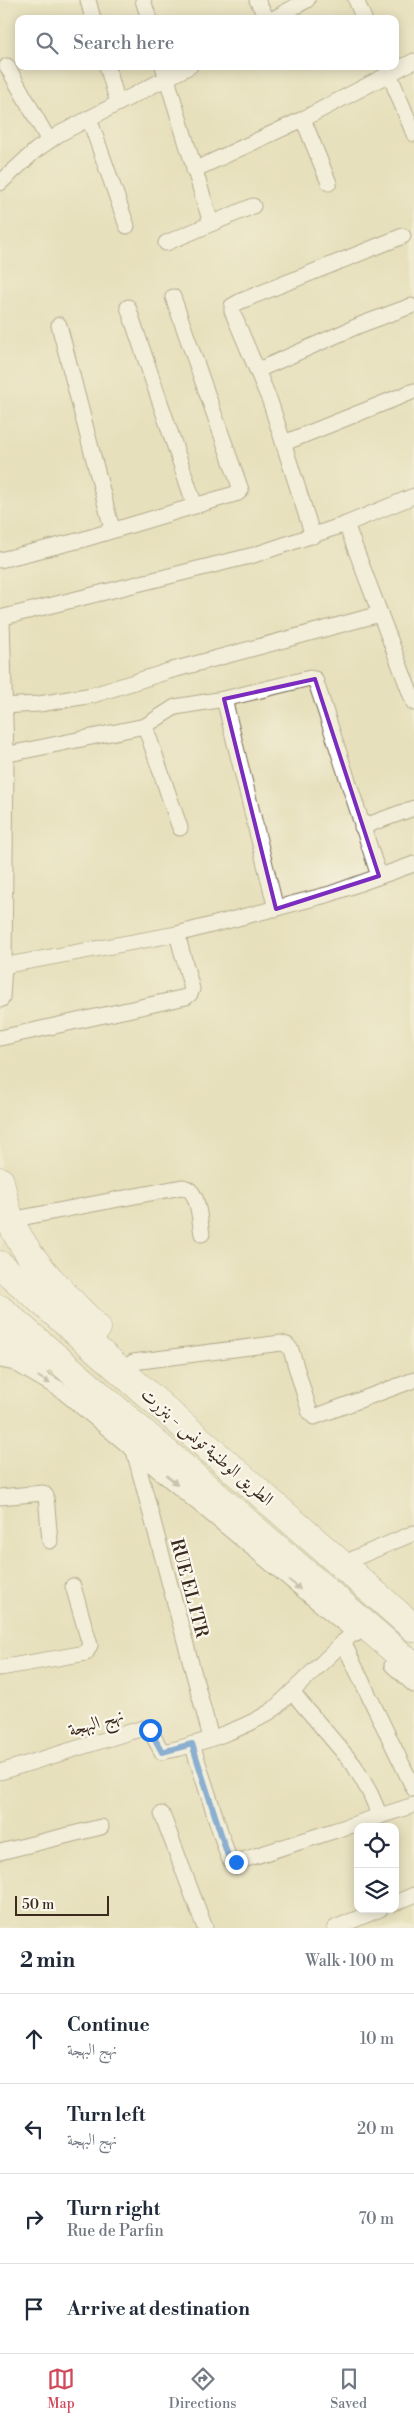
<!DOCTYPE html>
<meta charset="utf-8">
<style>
:root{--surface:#fff;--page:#f2f2f3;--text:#1f2937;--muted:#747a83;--line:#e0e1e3;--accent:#d1495b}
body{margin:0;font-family:"Libre Bodoni",Amiri,serif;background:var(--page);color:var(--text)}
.controls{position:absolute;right:15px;bottom:15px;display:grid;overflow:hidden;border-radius:10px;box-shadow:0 2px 12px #0003}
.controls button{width:45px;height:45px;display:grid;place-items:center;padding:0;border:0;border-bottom:1px solid var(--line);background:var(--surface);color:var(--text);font:25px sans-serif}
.scale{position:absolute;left:15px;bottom:12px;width:94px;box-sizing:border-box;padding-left:5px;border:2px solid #3b2a1e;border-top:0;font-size:14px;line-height:18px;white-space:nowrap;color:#3b2a1e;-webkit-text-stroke:4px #fbf7ec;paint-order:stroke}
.stop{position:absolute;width:15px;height:15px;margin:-11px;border:4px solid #1a73e8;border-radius:50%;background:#fff}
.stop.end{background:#1a73e8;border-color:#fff;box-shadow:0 1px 5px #0008}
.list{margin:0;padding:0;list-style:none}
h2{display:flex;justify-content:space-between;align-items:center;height:65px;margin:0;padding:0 20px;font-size:21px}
h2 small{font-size:16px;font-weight:400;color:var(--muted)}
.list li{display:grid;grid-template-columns:32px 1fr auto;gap:15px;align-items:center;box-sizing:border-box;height:90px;padding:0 20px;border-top:1px solid var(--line)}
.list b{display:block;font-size:19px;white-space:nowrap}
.list p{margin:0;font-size:16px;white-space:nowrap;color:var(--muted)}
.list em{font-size:16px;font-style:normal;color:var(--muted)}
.icon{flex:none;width:28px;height:28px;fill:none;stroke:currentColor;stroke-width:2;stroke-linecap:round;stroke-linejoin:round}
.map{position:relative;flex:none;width:414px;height:1928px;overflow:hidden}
.search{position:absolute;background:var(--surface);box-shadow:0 2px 12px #0003;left:15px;right:15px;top:15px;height:55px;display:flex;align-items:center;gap:12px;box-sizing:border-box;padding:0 18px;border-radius:10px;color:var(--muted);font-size:19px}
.sheet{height:425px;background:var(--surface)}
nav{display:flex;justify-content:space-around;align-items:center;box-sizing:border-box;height:70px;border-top:1px solid var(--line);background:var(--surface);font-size:14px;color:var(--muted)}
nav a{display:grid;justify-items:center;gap:2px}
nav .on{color:var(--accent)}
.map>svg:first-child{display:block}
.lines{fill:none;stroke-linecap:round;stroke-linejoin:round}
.minor-casing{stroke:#776a55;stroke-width:17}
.tertiary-casing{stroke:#776a55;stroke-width:21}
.motorway-casing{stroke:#776a55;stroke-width:29}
.minor{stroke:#fff;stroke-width:15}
.tertiary{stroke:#fff;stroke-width:19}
.motorway{stroke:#fff;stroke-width:28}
.oneway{fill:#a79f9a}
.route{stroke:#1a73e8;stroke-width:6}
.marked{fill:none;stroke:#7b2cbf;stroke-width:4;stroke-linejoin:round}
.labels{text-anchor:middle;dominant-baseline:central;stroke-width:4.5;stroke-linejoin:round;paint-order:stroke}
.street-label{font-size:18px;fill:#3b2a1e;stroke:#fbf7ec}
</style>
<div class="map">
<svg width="414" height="1928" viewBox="0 0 414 1928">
<rect width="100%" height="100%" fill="#fbf7ec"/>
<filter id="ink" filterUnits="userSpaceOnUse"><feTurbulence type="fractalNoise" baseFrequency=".02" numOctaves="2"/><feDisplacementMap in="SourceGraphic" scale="10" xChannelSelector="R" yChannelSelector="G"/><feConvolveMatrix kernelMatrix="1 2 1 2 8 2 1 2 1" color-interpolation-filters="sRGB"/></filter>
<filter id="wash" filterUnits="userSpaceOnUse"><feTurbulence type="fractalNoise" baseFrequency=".0096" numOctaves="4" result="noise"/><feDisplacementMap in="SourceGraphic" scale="20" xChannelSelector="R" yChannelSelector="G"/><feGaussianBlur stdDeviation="1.12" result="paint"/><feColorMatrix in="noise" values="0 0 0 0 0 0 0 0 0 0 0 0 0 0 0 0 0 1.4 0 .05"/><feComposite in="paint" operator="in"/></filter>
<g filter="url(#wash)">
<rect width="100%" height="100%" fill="#e7e0bc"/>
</g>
<g filter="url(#ink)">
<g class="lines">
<defs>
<g id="minor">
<polyline points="88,0 93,19"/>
<polyline points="143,0 149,19"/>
<polyline points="257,0 267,19"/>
<polyline points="356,0 364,19"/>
<polyline points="273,19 307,0"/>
<polyline points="7,66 49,141"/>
<polyline points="107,66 118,103"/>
<polyline points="163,66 211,223"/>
<polyline points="386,66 414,134"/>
<polyline points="89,118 127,226"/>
<polyline points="303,119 329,183"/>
<polyline points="194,170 303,119 414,61"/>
<polyline points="0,183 36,150 59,134 190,66"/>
<polyline points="166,243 253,206"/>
<polyline points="128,307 195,506"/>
<polyline points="59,325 112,529"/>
<polyline points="258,370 360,325 411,306"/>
<polyline points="284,443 414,391"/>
<polyline points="346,524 414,703"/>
<polyline points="313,536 270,401 232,311 232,306 241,301 403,236"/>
<polyline points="0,560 81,540 238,493 241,490 173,297"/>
<polyline points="0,618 254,555 346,524 414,496"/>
<polyline points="224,699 276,909"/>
<polyline points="1,706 39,704 93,695 169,671 380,614"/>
<polyline points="145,726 180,828"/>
<polyline points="4,755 145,726 175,707 224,699 310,678 315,679 379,876"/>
<polyline points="362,827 414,808"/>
<polyline points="2,966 177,934 330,894 414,864"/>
<polyline points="0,1038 186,997 190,994 192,989 177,934"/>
<path d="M10,1220L182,1187C200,1189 199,1220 202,1234"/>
<polyline points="0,1360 15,1363 61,1390 356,1634"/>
<polyline points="133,1362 281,1343 287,1345 291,1350 310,1413 314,1417 414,1380"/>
<polyline points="133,1447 211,1738"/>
<polyline points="0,1497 43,1493 46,1496 50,1541"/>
<polyline points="355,1558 414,1533"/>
<polyline points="343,1642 414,1789"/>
<polyline points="392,1665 414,1685"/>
<polyline points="0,1668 86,1653 90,1645 73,1586"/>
<polyline points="293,1693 354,1765 370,1793 380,1816"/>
<polyline points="192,1744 228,1856 230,1860 237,1862 414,1805"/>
<path d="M0,1772L143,1728L150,1730L162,1752C194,1746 248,1728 274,1709L354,1632"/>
<polyline points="162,1814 205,1928"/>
<polyline points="0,1852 101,1827"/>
<polyline points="395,1903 414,1895"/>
<polyline points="335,1928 380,1909"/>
</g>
<polyline id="tertiary" points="0,620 4,755 2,966 0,998"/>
<g id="motorway">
<path d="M0,1181C3,1194 5,1207 10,1219C24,1257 68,1299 97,1328"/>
<polyline points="0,1265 414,1628"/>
<polyline points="0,1309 414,1667"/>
<polyline points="0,1339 19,1345 40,1360"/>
</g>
</defs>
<use href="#minor" class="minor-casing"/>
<use href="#tertiary" class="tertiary-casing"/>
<use href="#motorway" class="motorway-casing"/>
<use href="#minor" class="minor"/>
<use href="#tertiary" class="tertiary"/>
<use href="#motorway" class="motorway"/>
</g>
<defs><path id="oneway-solid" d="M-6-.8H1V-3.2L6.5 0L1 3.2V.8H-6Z" transform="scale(1.25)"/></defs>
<g class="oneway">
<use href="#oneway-solid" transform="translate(44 1380) rotate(31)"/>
<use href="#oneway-solid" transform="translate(172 1480) rotate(40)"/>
<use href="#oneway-solid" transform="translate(295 1585) rotate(40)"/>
</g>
</g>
<g class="lines" filter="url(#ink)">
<polyline class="route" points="150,1730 162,1752 192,1744 228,1856 230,1860 236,1862"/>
</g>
<path d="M0 0H414V1928H0ZM315,679L379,876L276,909L224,699Z" fill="#e7e0bc" fill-opacity=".55" fill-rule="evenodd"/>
<path class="marked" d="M315,679L379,876L276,909L224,699Z"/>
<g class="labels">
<g class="street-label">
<text transform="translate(207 1447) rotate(41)">الطريق الوطنية تونس - بنزرت</text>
<text transform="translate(189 1588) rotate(75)">RUE EL ITR</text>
<text transform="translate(96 1723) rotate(-17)">نهج البهجة</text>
</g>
</g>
</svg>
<div class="controls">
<button><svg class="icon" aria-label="locate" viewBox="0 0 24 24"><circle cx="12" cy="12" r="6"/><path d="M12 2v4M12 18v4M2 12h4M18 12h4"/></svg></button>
<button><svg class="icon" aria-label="layers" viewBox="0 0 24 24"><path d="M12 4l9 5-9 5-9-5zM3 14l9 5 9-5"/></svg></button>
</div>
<div class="scale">50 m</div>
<div class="stop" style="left:150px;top:1730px"></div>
<div class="stop end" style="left:236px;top:1862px"></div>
<div class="search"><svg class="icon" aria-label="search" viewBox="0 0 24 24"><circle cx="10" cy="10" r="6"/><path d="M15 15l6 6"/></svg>Search here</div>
</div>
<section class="sheet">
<h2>2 min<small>Walk · 100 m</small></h2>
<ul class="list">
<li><svg class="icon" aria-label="ahead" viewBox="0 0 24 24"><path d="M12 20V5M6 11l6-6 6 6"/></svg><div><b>Continue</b><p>نهج البهجة</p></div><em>10 m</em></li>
<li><svg class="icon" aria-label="left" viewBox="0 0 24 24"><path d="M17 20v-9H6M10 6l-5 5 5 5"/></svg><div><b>Turn left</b><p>نهج البهجة</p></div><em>20 m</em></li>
<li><svg class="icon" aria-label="right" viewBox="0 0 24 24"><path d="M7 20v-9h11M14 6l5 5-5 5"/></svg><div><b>Turn right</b><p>Rue de Parfin</p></div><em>70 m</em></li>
<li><svg class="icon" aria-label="arrive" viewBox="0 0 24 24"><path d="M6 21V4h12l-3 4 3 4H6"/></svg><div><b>Arrive at destination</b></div></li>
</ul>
</section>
<nav>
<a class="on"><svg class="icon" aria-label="map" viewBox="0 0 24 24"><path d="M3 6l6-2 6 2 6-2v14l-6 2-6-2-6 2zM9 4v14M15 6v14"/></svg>Map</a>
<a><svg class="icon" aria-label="directions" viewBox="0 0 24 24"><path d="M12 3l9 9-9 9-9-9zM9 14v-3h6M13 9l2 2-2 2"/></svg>Directions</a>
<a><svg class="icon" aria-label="saved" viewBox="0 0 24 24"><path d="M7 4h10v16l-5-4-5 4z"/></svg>Saved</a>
</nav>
